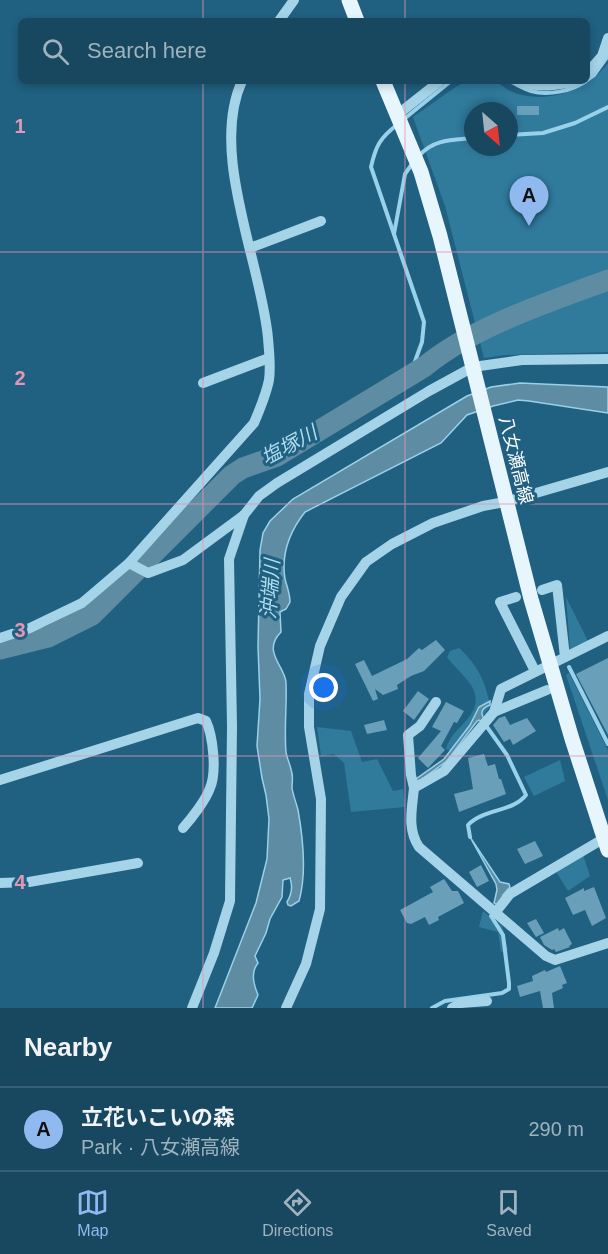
<!DOCTYPE html>
<meta charset="utf-8">
<style>
:root{--surface:#184860;--page:#214f66;--text:#f1f3f6;--muted:#9fb2bd;--line:#366075;--accent:#90b9f0}
body{margin:0;font-family:Helvetica,"Noto Sans JP",sans-serif;background:var(--page);color:var(--text)}
.compass{position:absolute;left:464px;top:102px;width:54px;height:54px;border-radius:50%;background:var(--surface);box-shadow:0 3px 9px #0003;rotate:153deg}
.you{position:absolute;left:324px;top:688px;width:21px;height:21px;margin:-15px;border:4px solid #fff;border-radius:50%;background:#1a73e8;box-shadow:0 0 0 9px #1a73e833}
.badge{display:grid;place-items:center;width:39px;height:39px;border-radius:50%;background:var(--accent);color:#111;font-size:20px;font-weight:700}
.pin{position:absolute;translate:-50% -50px;filter:drop-shadow(0 2px 3px #0008)}
.pin::after{content:'';position:absolute;top:32px;width:21px;height:18px;background:inherit;clip-path:polygon(0 0,100% 0,50% 100%)}
.list{margin:0;padding:0;list-style:none}
h2{display:flex;justify-content:space-between;align-items:center;height:78px;margin:0;padding:0 24px;font-size:26px}
h2 small{font-size:20px;font-weight:400;color:var(--muted)}
.list li{display:grid;grid-template-columns:39px 1fr auto;gap:18px;align-items:center;box-sizing:border-box;height:84px;padding:0 24px;border-top:2px solid var(--line)}
.list b{display:block;font-size:22px;white-space:nowrap}
.list p{margin:0;font-size:20px;white-space:nowrap;color:var(--muted)}
.list em{font-size:20px;font-style:normal;color:var(--muted)}
.icon{flex:none;width:33px;height:33px;fill:none;stroke:currentColor;stroke-width:2;stroke-linecap:round;stroke-linejoin:round}
.map{position:relative;flex:none;width:608px;height:1008px;overflow:hidden}
.search{position:absolute;background:var(--surface);box-shadow:0 3px 9px #0003;left:18px;right:18px;top:18px;height:66px;display:flex;align-items:center;gap:15px;box-sizing:border-box;padding:0 21px;border-radius:9px;color:var(--muted);font-size:22px}
.sheet{height:162px;background:var(--surface)}
nav{display:flex;justify-content:space-around;align-items:center;box-sizing:border-box;height:84px;border-top:2px solid var(--line);background:var(--surface);font-size:16px;color:var(--muted)}
nav a{display:grid;justify-items:center;gap:3px}
nav .on{color:var(--accent)}
.map>svg:first-child{display:block}
.green{fill:#307a9c;fill-rule:evenodd}
.water{fill:#5e8ca2;stroke:#98d1e9;stroke-width:1.5}
.lines{fill:none;stroke-linecap:round;stroke-linejoin:round}
.stream{stroke:#98d1e9;stroke-width:4}
.river{stroke:#5e8ca2;stroke-width:21}
.building{fill:#699fb8}
.minor{stroke:#a5d3e8;stroke-width:10}
.major{stroke:#e7f5fd;stroke-width:15}
.grid{fill:none;stroke:#e497b5;stroke-width:1.5;stroke-opacity:0.55}
.labels{text-anchor:middle;dominant-baseline:central;stroke-width:6;stroke-linejoin:round;paint-order:stroke}
.street-label{font-size:18px;fill:#fff;stroke:#206080}
.water-label{font-size:20px;font-style:italic;fill:#b0dcef;stroke:#206080}
.grid-label{font-size:20px;text-anchor:middle;font-weight:bold;fill:#e497b5;stroke:#206080;stroke-width:6;stroke-linejoin:round;paint-order:stroke}
</style>
<div class="map">
<svg width="608" height="1008" viewBox="0 0 608 1008">
<rect width="100%" height="100%" fill="#206080"/>
<g class="green">
<path d="M608,63V352L505,355L484,358L445,206L413,117C422,111 461,82 467,81C473,80 488,79 494,81C500,83 504,88 510,91C544,106 587,91 608,63ZM473,111H509V147H473Z"/>
<polygon points="566,597 588,641 570,649"/>
<path d="M459,648C477,664 486,682 490,706L481,719L452,751L446,749C451,727 483,717 474,691C471,681 454,667 447,657L450,651Z"/>
<polygon points="569,673 608,750 608,800 566,675"/>
<polygon points="317,727 351,731 362,762 377,759 393,791 403,789 405,807 351,812 344,763 334,754 321,756"/>
<polygon points="560,760 565,781 534,796 524,777"/>
<polygon points="583,855 590,876 568,891 555,870"/>
<polygon points="483,911 502,926 508,950 501,952 498,932 479,927"/>
</g>
<g class="water">
<path d="M520,383L608,387V413L529,401L518,400L493,406L467,415L441,443L305,512C290,531 281,554 285,579C287,587 290,594 290,602L286,609L280,612L281,632C261,652 286,667 286,683C287,706 284,728 286,752C287,759 291,766 292,774C293,778 292,783 292,788C293,795 296,802 298,810C303,838 307,873 299,901L291,906L288,905L287,902C292,894 293,887 290,878L283,880L282,897L270,919L266,933L255,956L258,963C250,973 254,985 258,995L252,1008H215L256,903L267,859L269,819L266,795L262,778L257,746L260,699L258,647L260,550L263,533L270,521L293,499L467,396L491,387Z"/>
<path d="M490,701V705C477,710 482,716 488,726L479,720L477,721L447,761L418,782L416,779L444,759L470,725L479,707Z"/>
<polygon points="470,837 500,882 509,884 510,887 503,895 499,906 494,903 497,890 496,884"/>
</g>
<g class="lines">
<g class="stream">
<polyline points="587,80 594,75 608,56"/>
<path d="M509,81C516,84 524,89 531,91C548,96 572,91 586,81"/>
<polyline points="404,119 451,81"/>
<path d="M398,124C380,138 376,145 371,167L424,322L422,342L410,375"/>
<polyline points="509,135 543,133 575,123 608,107"/>
<path d="M419,156C433,139 453,140 473,138"/>
<polyline points="394,234 405,174 412,164"/>
<polyline points="569,667 608,744"/>
<path d="M470,837L468,825C483,809 513,812 526,795L507,755L487,727"/>
<polyline points="432,1008 445,1001 502,993 509,989 509,983 503,935 491,916"/>
</g>
<path class="river" d="M0,649L48,637L92,615L232,475L243,468L277,456L424,367C472,327 549,302 608,280"/>
</g>
<g class="building">
<rect x="517" y="106" width="22" height="9"/>
<polygon points="436,640 445,650 424,671 411,676 397,685 398,689 383,695 375,689 378,699 373,701 355,664 364,660 372,676 407,659 419,648 422,650"/>
<polygon points="608,658 608,735 576,674"/>
<polygon points="418,691 429,699 414,720 403,711"/>
<polygon points="446,702 464,711 457,723 454,722 441,746 445,750 428,768 418,758 441,731 432,727"/>
<polygon points="505,716 510,725 527,718 536,731 513,745 510,739 504,742 493,725 499,718"/>
<polygon points="384,720 387,730 367,734 364,725"/>
<polygon points="484,754 488,766 495,764 499,779 501,779 506,794 459,812 454,794 473,789 468,758"/>
<polygon points="535,841 543,856 525,864 517,849"/>
<polygon points="481,865 489,881 477,887 469,872"/>
<polygon points="444,879 452,891 458,891 464,903 438,917 439,920 429,925 425,917 411,924 407,923 400,910 433,892 430,887"/>
<polygon points="594,887 606,918 592,926 585,910 573,915 565,898 584,888 584,891"/>
<polygon points="536,919 544,933 536,937 527,923"/>
<polygon points="558,928 559,931 564,928 572,944 569,946 570,947 556,952 554,949 552,950 544,945 540,937"/>
<polygon points="560,966 567,983 562,985 563,988 552,993 554,1008 543,1008 540,991 520,997 517,986 533,981 532,976 545,970 546,972"/>
</g>
<g class="lines">
<g class="minor">
<polyline points="279,21 294,0"/>
<polyline points="587,73 602,56 608,38"/>
<path d="M520,81C539,88 556,86 575,81"/>
<polyline points="397,115 440,81"/>
<polyline points="250,248 321,221"/>
<polyline points="203,383 269,358"/>
<polyline points="129,563 148,573 183,560 244,515"/>
<polyline points="542,590 557,585 565,657"/>
<polyline points="516,597 500,602 535,671"/>
<path d="M608,636L501,689L494,712L444,771L414,788C412,809 407,829 419,847L546,956L555,960L608,943"/>
<path d="M0,638L30,628L82,603L129,563L254,423C260,409 266,395 269,380C271,366 269,352 268,338C261,262 209,153 242,81"/>
<polyline points="494,712 547,690"/>
<path d="M0,780L198,718L206,721C213,736 217,772 210,788C206,800 191,819 183,828"/>
<polyline points="414,788 411,775 408,735 420,726 436,702"/>
<polyline points="0,883 29,882 138,863"/>
<polyline points="495,913 510,894 608,836"/>
<polyline points="192,1008 214,953 230,901 232,726 229,559 244,515 259,496 277,483 429,391 473,367 522,360 608,359"/>
<polyline points="286,1008 306,964 320,909 321,799 309,727 309,694 320,646 341,597 366,562 392,544 433,523 483,506 505,502 608,472"/>
<polyline points="452,1008 461,1003 487,1001"/>
</g>
<g class="major">
<polyline points="349,0 357,21"/>
<polyline points="383,81 421,172 440,236 531,599 572,739 608,850"/>
</g>
</g>
<path class="grid" d="M203,0V21M405,0V21M203,81V1008M405,81V1008M0,252H608M0,504H608M0,756H608"/>
<g class="labels">
<g class="street-label">
<text transform="translate(516 460) rotate(76)">八女瀬高線</text>
</g>
<g class="water-label">
<text transform="translate(289 445) rotate(-28)">塩塚川</text>
<text transform="translate(270 589) rotate(-86)">沖端川</text>
</g>
</g>
<g class="grid-label">
<text x="20" y="133">1</text>
<text x="20" y="385">2</text>
<text x="20" y="637">3</text>
<text x="20" y="889">4</text>
</g>
</svg>
<svg class="compass" viewBox="-18 -18 36 36"><path d="M0-13l5 13h-10z" fill="#e53935"/><path d="M0 13l5-13h-10z" fill="#9fb2bd"/></svg>
<div class="you"></div>
<div class="pin badge" style="left:529px;top:226px">A</div>
<div class="search"><svg class="icon" aria-label="search" viewBox="0 0 24 24"><circle cx="10" cy="10" r="6"/><path d="M15 15l6 6"/></svg>Search here</div>
</div>
<section class="sheet">
<h2>Nearby<small></small></h2>
<ul class="list">
<li><span class="badge">A</span><div><b>立花いこいの森</b><p>Park · 八女瀬高線</p></div><em>290 m</em></li>
</ul>
</section>
<nav>
<a class="on"><svg class="icon" aria-label="map" viewBox="0 0 24 24"><path d="M3 6l6-2 6 2 6-2v14l-6 2-6-2-6 2zM9 4v14M15 6v14"/></svg>Map</a>
<a><svg class="icon" aria-label="directions" viewBox="0 0 24 24"><path d="M12 3l9 9-9 9-9-9zM9 14v-3h6M13 9l2 2-2 2"/></svg>Directions</a>
<a><svg class="icon" aria-label="saved" viewBox="0 0 24 24"><path d="M7 4h10v16l-5-4-5 4z"/></svg>Saved</a>
</nav>
